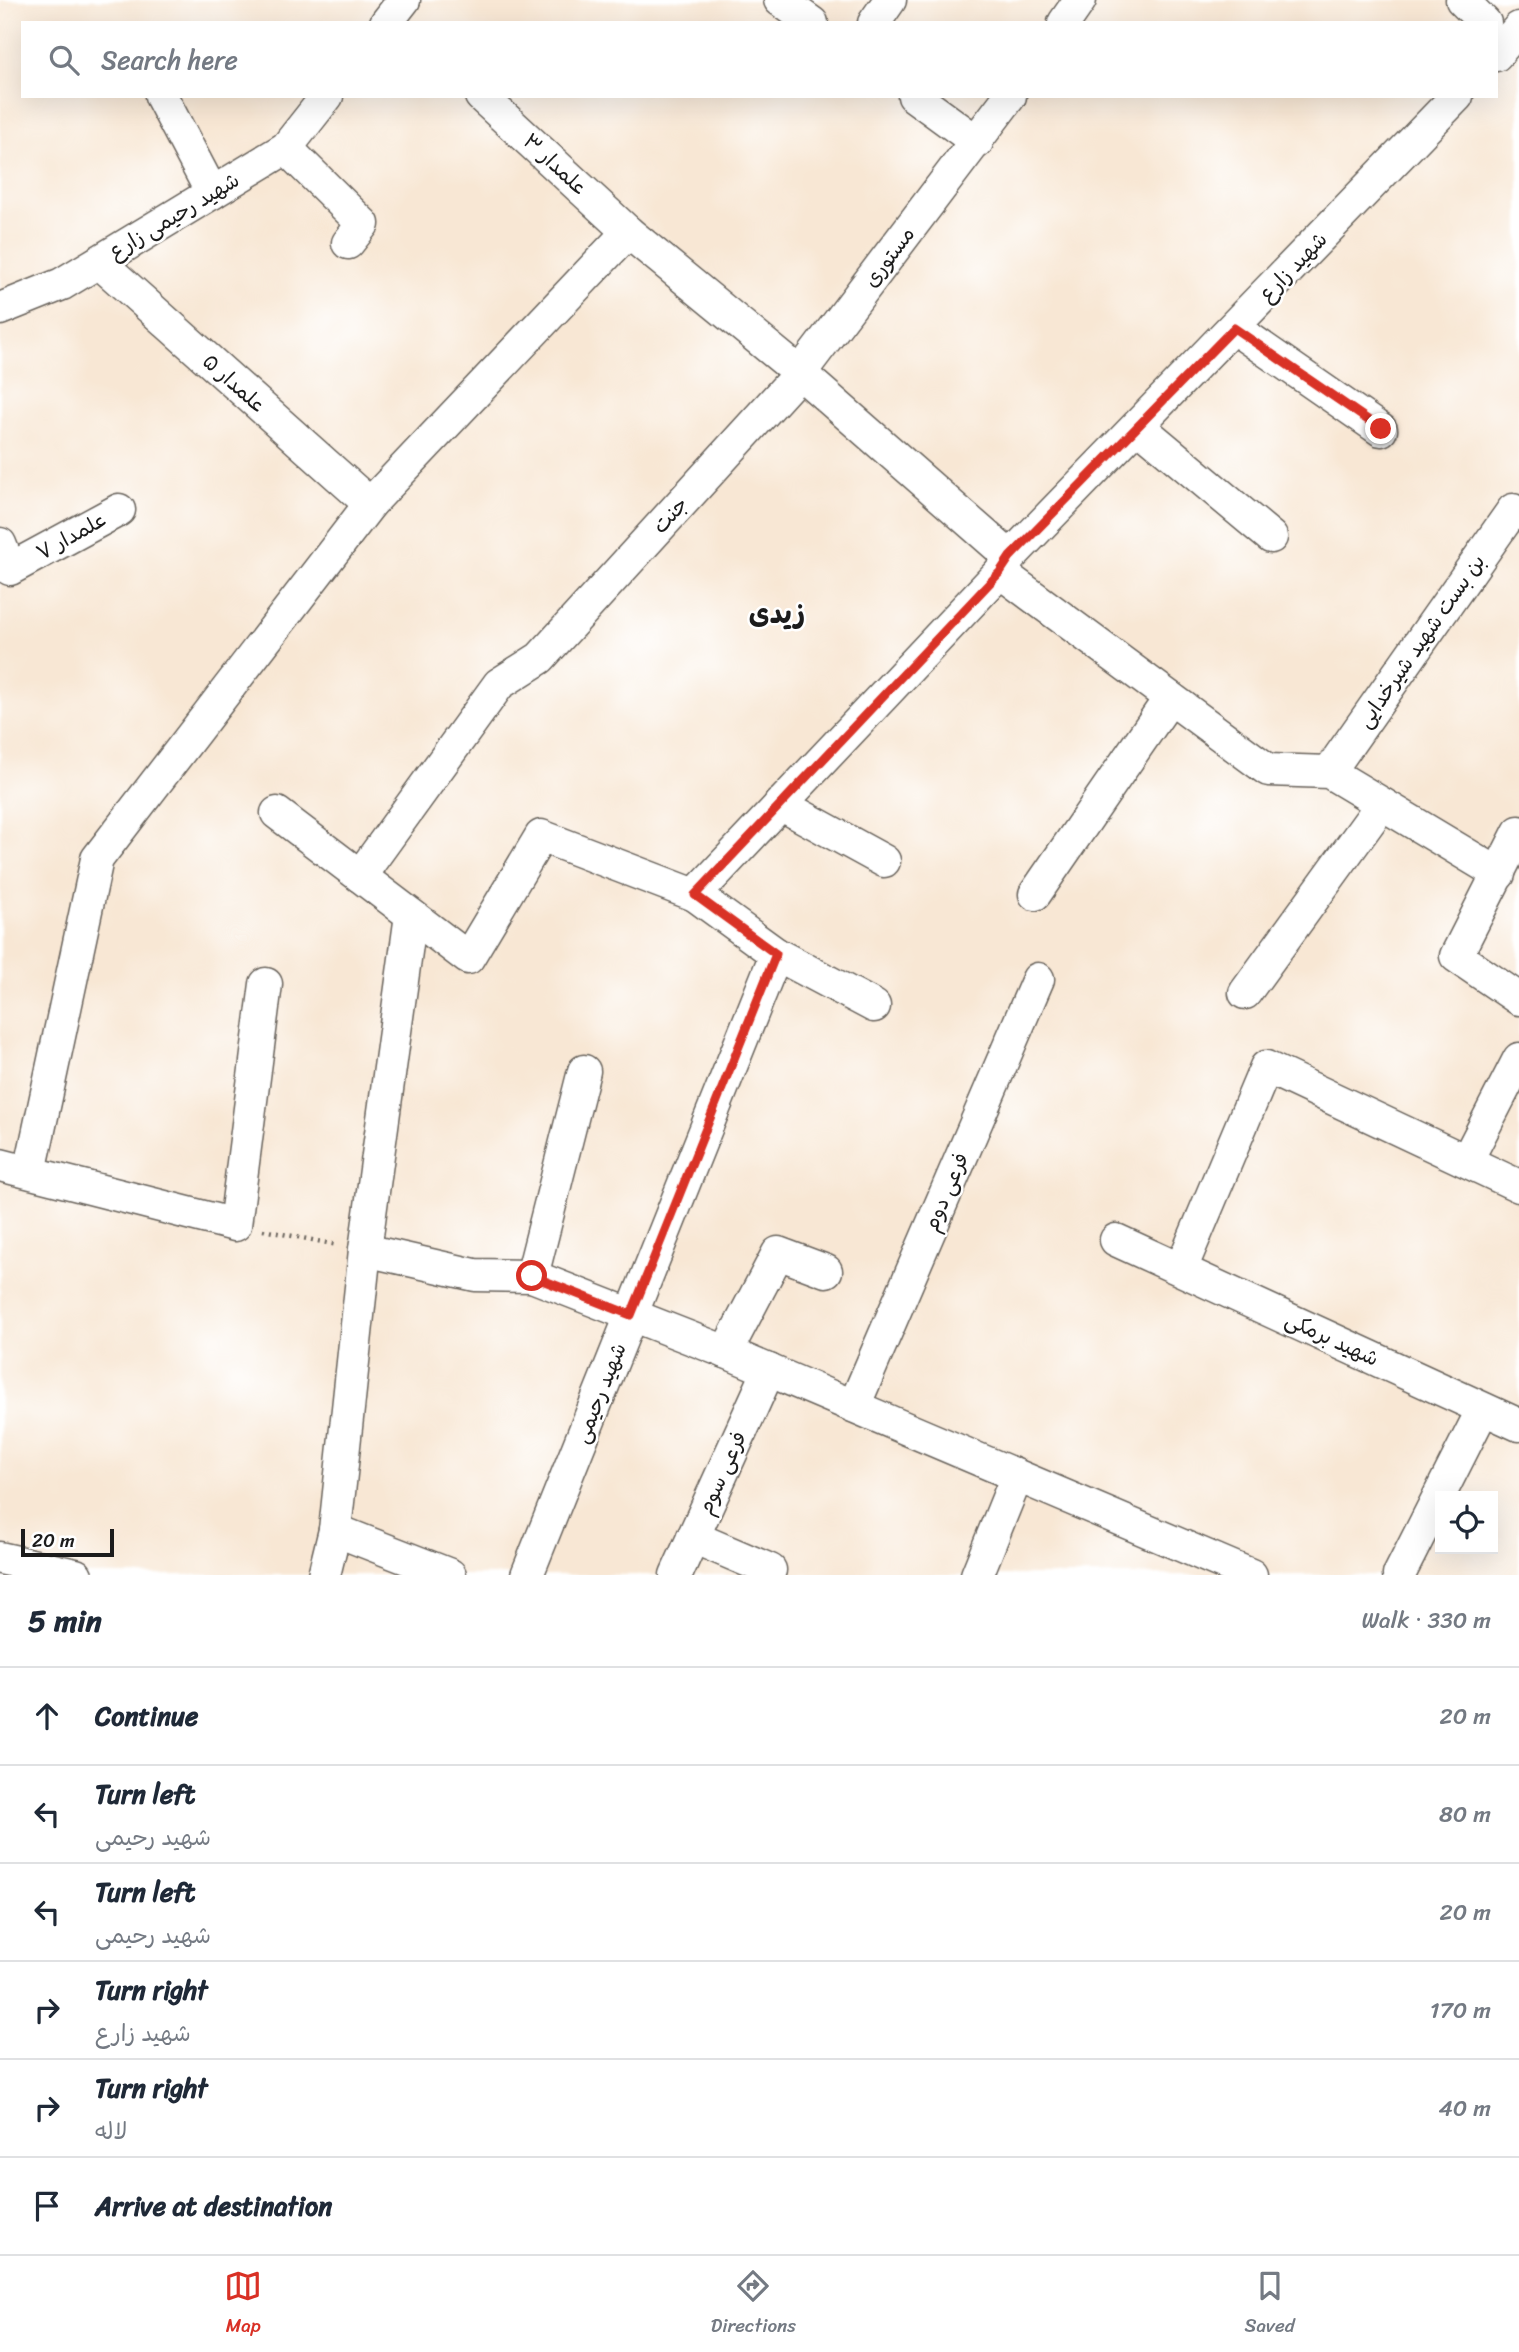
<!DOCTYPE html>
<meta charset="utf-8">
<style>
:root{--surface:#fff;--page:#f6f6f7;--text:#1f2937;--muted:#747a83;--line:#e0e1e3;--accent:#d93025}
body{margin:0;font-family:Sriracha,"Playpen Sans Arabic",sans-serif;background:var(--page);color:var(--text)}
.controls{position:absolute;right:21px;bottom:21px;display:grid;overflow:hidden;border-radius:0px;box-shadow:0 7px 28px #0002}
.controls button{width:63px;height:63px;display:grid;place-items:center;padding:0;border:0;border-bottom:2px solid var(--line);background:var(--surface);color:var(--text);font:35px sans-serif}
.scale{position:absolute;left:21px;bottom:18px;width:93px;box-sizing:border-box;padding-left:7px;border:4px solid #1c1c1c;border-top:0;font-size:19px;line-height:24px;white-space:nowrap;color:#1c1c1c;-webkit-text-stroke:5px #fff;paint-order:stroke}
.stop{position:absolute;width:21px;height:21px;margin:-16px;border:5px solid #d93025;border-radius:50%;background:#fff}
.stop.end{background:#d93025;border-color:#fff;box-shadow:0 2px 7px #0008}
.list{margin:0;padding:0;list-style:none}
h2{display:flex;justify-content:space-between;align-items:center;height:91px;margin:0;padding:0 28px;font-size:30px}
h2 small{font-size:23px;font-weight:400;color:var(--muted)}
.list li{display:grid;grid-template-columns:46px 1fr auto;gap:21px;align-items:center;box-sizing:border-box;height:98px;padding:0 28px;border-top:2px solid var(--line)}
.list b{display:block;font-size:26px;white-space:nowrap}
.list p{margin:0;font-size:23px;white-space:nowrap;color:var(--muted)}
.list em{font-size:23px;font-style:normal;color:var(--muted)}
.icon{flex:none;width:38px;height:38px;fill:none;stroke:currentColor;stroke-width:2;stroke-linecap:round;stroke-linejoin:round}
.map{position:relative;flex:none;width:1519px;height:1575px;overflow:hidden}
.search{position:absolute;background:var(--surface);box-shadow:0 7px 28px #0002;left:21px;right:21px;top:21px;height:77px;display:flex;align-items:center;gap:18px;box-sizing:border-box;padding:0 24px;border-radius:0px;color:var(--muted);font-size:26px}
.sheet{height:679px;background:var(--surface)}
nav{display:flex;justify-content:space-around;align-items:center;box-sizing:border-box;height:98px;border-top:2px solid var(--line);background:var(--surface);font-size:19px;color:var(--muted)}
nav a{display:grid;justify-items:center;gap:4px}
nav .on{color:var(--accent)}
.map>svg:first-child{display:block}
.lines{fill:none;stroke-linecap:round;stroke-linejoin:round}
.minor-casing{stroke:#69635c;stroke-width:35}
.path{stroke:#69635c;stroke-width:4.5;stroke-dasharray:2 5;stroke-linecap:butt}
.minor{stroke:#fff;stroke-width:32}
.route{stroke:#d93025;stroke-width:9}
.labels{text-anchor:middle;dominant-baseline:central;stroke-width:5;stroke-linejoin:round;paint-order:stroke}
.street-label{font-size:21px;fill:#1c1c1c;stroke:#fff}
.district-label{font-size:28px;font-weight:bold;fill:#1c1c1c;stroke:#fff}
</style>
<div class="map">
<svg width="1519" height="1575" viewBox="0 0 1519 1575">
<rect width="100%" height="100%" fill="#fff"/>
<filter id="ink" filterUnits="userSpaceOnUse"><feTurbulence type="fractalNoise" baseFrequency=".0143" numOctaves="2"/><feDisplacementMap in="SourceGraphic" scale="14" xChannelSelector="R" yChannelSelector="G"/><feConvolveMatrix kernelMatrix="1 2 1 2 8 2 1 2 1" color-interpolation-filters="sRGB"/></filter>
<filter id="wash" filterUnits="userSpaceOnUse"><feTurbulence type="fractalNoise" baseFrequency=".00686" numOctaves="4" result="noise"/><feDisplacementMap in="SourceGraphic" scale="28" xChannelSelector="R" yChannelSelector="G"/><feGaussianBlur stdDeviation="1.57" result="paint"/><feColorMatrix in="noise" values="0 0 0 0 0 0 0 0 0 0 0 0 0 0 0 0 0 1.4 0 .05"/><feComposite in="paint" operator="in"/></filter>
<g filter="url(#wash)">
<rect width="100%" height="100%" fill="#f8e7d4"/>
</g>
<g filter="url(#ink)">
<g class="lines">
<defs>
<g id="minor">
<polyline points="780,0 812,23"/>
<polyline points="1462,0 1485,23"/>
<polyline points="386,23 404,0"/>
<polyline points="874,23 890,0"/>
<polyline points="1064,23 1080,0"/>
<polyline points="1496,55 1519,28"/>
<polyline points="161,96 212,193"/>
<polyline points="481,96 628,232 800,373 1010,557"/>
<polyline points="914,96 977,142"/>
<polyline points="286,148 363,224 348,243"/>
<polyline points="99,262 370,504"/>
<polyline points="0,309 62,284 286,148 327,96"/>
<polyline points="1234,328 1381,430"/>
<polyline points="1138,426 1271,537"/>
<polyline points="0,544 10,569 119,510"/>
<polyline points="1000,572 1268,770 1329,772 1499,874"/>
<polyline points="1329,772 1513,510"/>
<polyline points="780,804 884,861"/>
<polyline points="277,813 468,958 541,836 695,895 776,954 527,1575"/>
<polyline points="1519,832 1456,956 1519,999"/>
<polyline points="360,876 499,684 540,658 800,373 1010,96"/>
<polyline points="1035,894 1170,698"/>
<polyline points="695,895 1000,572 1010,557 1457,96"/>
<polyline points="776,954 874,1006"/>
<polyline points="1245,993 1382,804"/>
<polyline points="1467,1160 1519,1059"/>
<polyline points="0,1165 235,1225 266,984"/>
<polyline points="30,1172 97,859 370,504 628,232"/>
<polyline points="1116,1240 1519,1425"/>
<polyline points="365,1250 475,1275 532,1276 726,1352 1251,1575"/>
<polyline points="1181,1269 1266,1067 1519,1186"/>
<polyline points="532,1276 584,1071"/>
<polyline points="726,1352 778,1253 826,1271"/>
<polyline points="854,1406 1038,979"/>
<polyline points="335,1530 450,1575"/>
<polyline points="693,1537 770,1570"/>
<polyline points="0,1558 76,1575"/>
<polyline points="324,1575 335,1530 365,1250 411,915"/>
<polyline points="676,1575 769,1370"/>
<polyline points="977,1575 1017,1476"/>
<polyline points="1399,1575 1483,1409"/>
</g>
</defs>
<use href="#minor" class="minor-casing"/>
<polyline class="path" points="263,1230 337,1245"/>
<use href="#minor" class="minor"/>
</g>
</g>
<g class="lines" filter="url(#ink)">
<polyline class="route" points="532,1276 631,1315 776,954 695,895 1000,572 1010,557 1234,328 1381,429"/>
</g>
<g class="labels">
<g class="street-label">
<text transform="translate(555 164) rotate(43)">علمدار ۳</text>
<text transform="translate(174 216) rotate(-31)">شهید رحیمی زارع</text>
<text transform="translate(889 257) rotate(-53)">مستوری</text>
<text transform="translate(1293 267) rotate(-46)">شهید زارع</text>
<text transform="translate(234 383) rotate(42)">علمدار ۵</text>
<text transform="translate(670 515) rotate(-48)">جنت</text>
<text transform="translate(71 536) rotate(-29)">علمدار ۷</text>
<text transform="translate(1421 641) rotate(-55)">بن بست شهید شیرخدایی</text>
<text transform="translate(946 1192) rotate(-67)">فرعی دوم</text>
<text transform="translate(1332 1339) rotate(25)">شهید برمکی</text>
<text transform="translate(600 1393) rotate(-68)">شهید رحیمی</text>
<text transform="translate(722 1473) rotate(-66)">فرعی سوم</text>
</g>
<g class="district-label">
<text x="777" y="613">زیدی</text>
</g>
</g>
</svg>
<div class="controls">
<button><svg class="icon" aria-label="locate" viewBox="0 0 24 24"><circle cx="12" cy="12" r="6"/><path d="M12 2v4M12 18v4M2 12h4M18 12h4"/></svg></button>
</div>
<div class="scale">20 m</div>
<div class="stop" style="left:532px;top:1276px"></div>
<div class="stop end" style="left:1381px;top:429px"></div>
<div class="search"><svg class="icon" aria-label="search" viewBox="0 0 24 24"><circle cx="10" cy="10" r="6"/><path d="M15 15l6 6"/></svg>Search here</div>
</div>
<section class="sheet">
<h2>5 min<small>Walk · 330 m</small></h2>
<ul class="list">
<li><svg class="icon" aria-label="ahead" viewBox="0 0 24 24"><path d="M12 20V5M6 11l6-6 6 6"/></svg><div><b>Continue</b></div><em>20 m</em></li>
<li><svg class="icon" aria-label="left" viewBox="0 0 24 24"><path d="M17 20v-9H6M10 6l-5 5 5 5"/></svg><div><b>Turn left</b><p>شهید رحیمی</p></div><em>80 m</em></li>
<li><svg class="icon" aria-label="left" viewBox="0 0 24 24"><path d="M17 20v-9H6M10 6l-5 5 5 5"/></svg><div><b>Turn left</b><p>شهید رحیمی</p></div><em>20 m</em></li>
<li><svg class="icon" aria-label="right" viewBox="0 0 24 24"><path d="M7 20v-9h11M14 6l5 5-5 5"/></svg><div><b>Turn right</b><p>شهید زارع</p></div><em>170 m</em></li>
<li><svg class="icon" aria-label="right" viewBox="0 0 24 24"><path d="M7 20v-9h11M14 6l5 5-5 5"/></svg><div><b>Turn right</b><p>لاله</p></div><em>40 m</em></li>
<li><svg class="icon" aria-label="arrive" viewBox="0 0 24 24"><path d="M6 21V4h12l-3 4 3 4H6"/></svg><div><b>Arrive at destination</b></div></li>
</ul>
</section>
<nav>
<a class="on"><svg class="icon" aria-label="map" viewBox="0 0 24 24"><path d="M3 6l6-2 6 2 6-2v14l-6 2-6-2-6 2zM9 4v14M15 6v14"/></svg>Map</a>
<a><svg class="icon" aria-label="directions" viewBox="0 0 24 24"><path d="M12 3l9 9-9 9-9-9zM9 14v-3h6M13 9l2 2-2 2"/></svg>Directions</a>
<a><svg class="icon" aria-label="saved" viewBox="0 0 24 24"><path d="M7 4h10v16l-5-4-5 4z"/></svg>Saved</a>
</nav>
